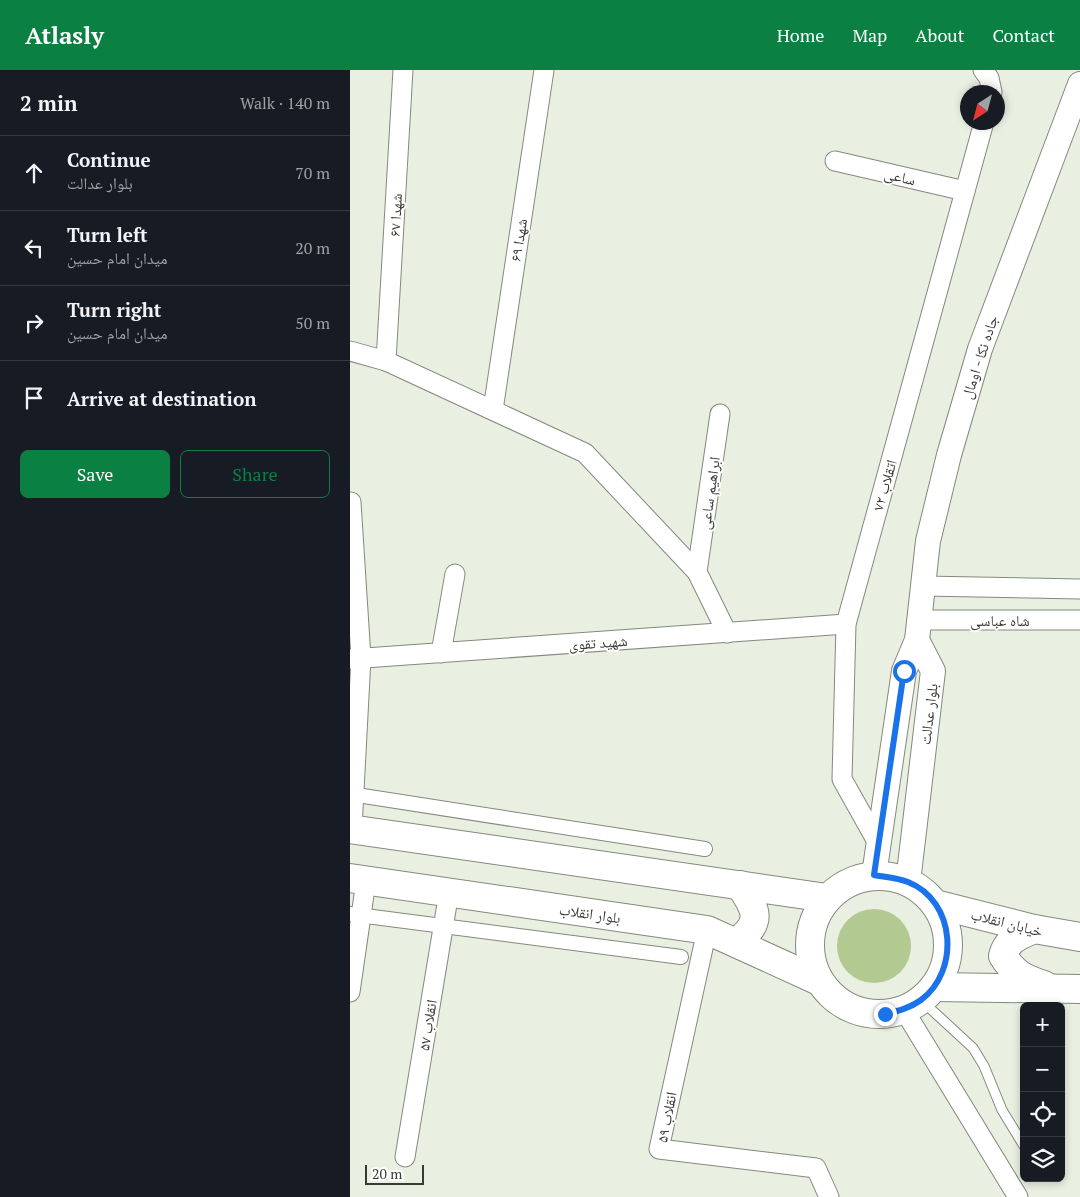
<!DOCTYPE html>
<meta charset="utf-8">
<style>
:root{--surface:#171b24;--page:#20242c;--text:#f1f3f6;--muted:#9ea1a6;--line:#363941;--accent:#0b8043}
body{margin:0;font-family:"PT Serif","Noto Naskh Arabic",serif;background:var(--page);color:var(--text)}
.controls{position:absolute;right:15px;bottom:15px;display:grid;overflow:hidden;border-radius:8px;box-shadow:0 2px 8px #0003}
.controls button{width:45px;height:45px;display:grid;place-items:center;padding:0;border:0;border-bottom:1px solid var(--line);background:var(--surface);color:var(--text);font:25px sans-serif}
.compass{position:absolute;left:610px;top:15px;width:45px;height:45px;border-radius:50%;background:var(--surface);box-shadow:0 2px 8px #0003;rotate:216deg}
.scale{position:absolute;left:15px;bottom:12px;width:59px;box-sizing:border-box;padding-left:5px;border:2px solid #383a34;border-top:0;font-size:14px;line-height:18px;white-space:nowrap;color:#383a34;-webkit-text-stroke:4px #fff;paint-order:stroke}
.stop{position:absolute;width:15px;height:15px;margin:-11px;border:4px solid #1a73e8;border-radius:50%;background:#fff}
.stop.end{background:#1a73e8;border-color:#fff;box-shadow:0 1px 5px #0008}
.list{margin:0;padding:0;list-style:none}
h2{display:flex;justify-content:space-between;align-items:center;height:65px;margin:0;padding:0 20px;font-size:21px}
h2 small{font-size:16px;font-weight:400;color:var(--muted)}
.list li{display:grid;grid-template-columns:32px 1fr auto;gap:15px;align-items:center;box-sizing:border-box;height:75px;padding:0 20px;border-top:1px solid var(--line)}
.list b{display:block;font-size:19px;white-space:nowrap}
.list p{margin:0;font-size:16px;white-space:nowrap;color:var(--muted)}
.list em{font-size:16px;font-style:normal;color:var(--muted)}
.actions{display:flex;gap:10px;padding:15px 20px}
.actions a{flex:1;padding:11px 0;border:1px solid var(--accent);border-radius:8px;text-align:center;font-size:18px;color:var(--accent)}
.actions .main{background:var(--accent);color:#fff}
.icon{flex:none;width:28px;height:28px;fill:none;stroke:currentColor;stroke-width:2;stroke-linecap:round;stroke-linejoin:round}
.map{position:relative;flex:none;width:730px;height:1127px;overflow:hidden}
header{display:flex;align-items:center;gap:30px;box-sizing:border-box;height:70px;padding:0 25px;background:var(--accent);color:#fff}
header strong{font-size:24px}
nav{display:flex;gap:28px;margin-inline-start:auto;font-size:18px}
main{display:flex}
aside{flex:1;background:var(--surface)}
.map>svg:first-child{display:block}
.green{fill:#b3c992}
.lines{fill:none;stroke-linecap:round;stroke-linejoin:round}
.service-casing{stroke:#84897d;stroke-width:11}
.pedestrian-casing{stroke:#84897d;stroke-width:16}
.minor-casing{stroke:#84897d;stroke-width:21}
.tertiary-casing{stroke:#84897d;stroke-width:26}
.primary-casing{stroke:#84897d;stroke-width:30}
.service{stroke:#fff;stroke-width:9}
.pedestrian{stroke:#fff;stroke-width:14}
.minor{stroke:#fff;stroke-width:19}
.tertiary{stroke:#fff;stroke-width:24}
.primary{stroke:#fff;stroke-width:28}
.route{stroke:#1a73e8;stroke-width:6}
.labels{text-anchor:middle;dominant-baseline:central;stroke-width:4;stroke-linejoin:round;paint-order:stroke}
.street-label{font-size:15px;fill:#383a34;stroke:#fff}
</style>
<header>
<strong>Atlasly</strong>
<nav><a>Home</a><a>Map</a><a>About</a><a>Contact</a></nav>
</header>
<main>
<aside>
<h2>2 min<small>Walk · 140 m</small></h2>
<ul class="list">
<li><svg class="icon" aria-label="ahead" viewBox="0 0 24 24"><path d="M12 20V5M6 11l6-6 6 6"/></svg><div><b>Continue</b><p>بلوار عدالت</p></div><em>70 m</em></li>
<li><svg class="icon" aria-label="left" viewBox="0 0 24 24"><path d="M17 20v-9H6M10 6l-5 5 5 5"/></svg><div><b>Turn left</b><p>میدان امام حسین</p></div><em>20 m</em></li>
<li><svg class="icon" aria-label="right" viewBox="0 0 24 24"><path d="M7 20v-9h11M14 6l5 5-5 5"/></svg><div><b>Turn right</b><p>میدان امام حسین</p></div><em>50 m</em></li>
<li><svg class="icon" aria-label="arrive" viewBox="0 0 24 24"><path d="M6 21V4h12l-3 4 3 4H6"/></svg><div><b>Arrive at destination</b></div></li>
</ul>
<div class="actions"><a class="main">Save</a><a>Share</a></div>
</aside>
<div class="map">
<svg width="730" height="1127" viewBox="0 0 730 1127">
<rect width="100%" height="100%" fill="#e9efe1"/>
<circle class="green" cx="524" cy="876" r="37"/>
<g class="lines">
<defs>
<polyline id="service" points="571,930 623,978 634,996 652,1040 674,1076"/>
<g id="pedestrian">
<polyline points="0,724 355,779"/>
<polyline points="0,844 331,887"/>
</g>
<g id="minor">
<polyline points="633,0 639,8 642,22"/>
<polyline points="485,91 615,121"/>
<polyline points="0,281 36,291 235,383 347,502 377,563"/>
<polyline points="36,291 53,0"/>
<polyline points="143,340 194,0"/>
<polyline points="1,432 11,588 2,759"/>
<polyline points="347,502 370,344"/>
<polyline points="573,516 730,519"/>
<polyline points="570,550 730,550"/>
<polyline points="91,583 105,504"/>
<polyline points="0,589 496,554"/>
<polyline points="529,775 492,709 496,554 634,52"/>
<polyline points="357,860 309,1079 466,1098 479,1127"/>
<polyline points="0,922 16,811"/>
<polyline points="554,940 668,1127"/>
<polyline points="55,1087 99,822"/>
</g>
<g id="tertiary">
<polyline points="524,805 554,601 567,570 578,471 599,385 630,279 730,14"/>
<polyline points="558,812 583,601 567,570"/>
</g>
<g id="primary">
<polyline points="0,759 477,828"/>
<circle cx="529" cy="875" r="69"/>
<polyline points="0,808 357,860 469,911"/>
<polyline points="585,834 684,859 730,867"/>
<path d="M684,859C669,866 657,869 653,886C664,904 675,909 694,915"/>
<path d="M387,872C413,851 407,841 390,815"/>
<polyline points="584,917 730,919"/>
</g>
</defs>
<use href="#service" class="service-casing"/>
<use href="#pedestrian" class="pedestrian-casing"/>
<use href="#minor" class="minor-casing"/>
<use href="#tertiary" class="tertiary-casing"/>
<use href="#primary" class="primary-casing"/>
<use href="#service" class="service"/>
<use href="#pedestrian" class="pedestrian"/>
<use href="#minor" class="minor"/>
<use href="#tertiary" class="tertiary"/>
<use href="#primary" class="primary"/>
</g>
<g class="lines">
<path class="route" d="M535,944C548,941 560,938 571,930C610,901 606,831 558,812C548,808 535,807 524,805L554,601"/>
</g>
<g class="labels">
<g class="street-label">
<text transform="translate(550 106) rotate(13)">ساعی</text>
<text transform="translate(45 145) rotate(-87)">شهدا ۶۷</text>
<text transform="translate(168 170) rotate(-81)">شهدا ۶۹</text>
<text transform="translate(629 287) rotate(-72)">جاده نکا - اومال</text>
<text transform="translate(534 415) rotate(-74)">اتقلاب ۷۲</text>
<text transform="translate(359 423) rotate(-82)">ابراهیم ساعی</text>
<text x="650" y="550">شاه عباسی</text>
<text transform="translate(248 572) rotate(-4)">شهید تقوی</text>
<text transform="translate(578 644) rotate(-83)">بلوار عدالت</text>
<text transform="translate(240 843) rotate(8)">بلوار انقلاب</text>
<text transform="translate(657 852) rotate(14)">خیابان انقلاب</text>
<text transform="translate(77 955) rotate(-81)">انقلاب ۵۷</text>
<text transform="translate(316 1047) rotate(-79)">انقلاب ۵۹</text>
</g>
</g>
</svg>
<div class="controls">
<button>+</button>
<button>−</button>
<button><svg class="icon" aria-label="locate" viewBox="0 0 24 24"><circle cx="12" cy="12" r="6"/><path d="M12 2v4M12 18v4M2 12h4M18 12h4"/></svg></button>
<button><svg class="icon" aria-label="layers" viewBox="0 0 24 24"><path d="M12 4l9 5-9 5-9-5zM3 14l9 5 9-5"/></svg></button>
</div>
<svg class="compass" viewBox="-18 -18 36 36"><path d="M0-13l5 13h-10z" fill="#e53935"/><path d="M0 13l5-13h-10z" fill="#9ea1a6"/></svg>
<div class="scale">20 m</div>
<div class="stop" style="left:554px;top:601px"></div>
<div class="stop end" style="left:535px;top:944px"></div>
</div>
</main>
